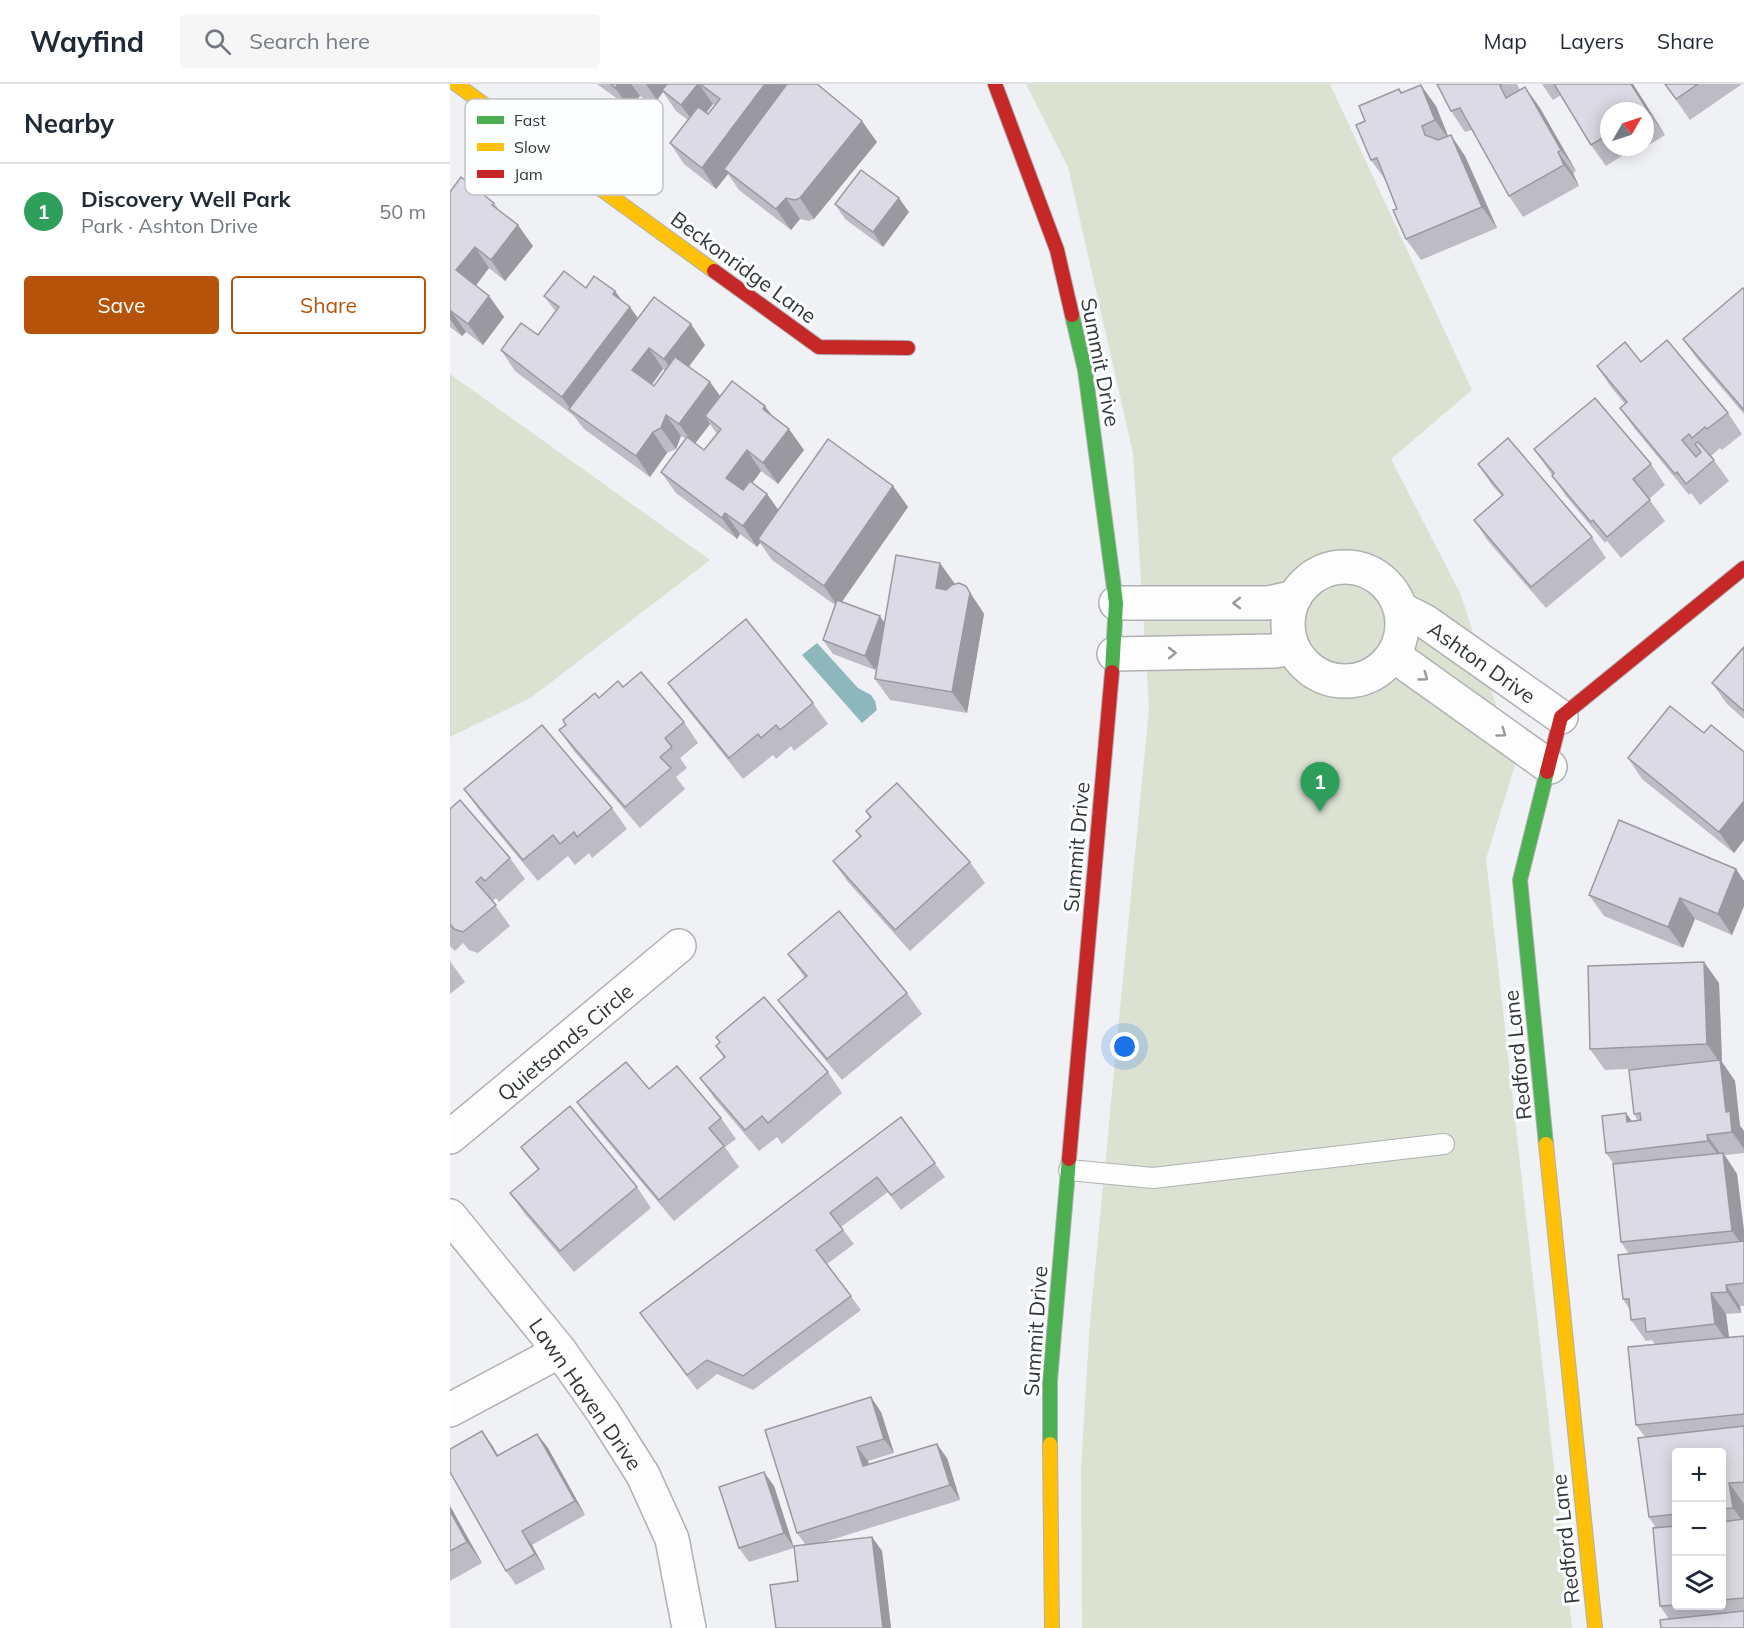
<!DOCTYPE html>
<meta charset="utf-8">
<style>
:root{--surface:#fff;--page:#f6f6f7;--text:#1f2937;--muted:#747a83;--line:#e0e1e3;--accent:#b45309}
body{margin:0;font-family:Mulish,sans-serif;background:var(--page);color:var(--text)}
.controls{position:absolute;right:18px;bottom:18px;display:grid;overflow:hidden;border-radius:6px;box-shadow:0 3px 15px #0003}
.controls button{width:54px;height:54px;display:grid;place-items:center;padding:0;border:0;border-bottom:2px solid var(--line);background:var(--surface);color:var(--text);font:30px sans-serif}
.compass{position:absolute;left:1150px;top:18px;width:54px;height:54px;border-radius:50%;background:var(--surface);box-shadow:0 3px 15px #0003;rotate:51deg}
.you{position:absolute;left:675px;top:963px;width:21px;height:21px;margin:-15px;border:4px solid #fff;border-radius:50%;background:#1a73e8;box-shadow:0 0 0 9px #1a73e833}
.badge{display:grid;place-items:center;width:39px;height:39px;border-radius:50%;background:var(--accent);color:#fff;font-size:20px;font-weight:700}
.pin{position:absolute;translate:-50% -50px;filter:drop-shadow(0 2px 3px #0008)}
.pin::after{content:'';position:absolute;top:32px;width:21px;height:18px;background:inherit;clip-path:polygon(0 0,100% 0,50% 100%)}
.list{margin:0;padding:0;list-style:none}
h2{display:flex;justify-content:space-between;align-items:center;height:78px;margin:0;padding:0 24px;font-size:26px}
h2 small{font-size:20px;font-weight:400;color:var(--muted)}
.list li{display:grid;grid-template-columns:39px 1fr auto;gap:18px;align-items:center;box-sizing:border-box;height:96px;padding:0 24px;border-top:2px solid var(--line)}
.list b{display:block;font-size:22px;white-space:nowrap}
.list p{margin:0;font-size:20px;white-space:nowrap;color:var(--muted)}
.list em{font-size:20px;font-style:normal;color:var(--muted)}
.actions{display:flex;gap:12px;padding:18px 24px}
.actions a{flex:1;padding:14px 0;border:2px solid var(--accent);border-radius:6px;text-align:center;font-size:21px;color:var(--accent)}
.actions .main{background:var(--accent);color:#fff}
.icon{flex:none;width:33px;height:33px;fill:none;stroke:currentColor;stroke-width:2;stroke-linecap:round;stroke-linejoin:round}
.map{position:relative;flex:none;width:1294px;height:1544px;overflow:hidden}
header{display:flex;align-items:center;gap:36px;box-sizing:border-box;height:84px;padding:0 30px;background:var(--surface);border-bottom:2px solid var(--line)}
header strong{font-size:28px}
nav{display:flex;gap:33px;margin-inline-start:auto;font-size:21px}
.search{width:420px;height:54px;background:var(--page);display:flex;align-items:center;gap:15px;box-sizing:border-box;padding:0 21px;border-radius:6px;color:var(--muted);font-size:22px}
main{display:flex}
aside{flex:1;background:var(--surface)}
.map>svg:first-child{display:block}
.green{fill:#dbe2d2}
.water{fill:#8db7bd}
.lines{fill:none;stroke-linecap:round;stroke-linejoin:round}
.lane-casing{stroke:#afb1b3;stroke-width:22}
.street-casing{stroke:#afb1b3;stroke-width:36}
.fast-casing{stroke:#afb1b3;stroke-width:16}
.slow-casing{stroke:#afb1b3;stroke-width:16}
.jam-casing{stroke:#afb1b3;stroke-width:16}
.lane{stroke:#fdfdfd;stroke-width:20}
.street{stroke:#fdfdfd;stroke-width:33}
.fast{stroke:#4caf50;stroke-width:14}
.slow{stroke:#ffc107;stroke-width:14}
.jam{stroke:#c62828;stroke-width:14}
.wall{fill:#bdbcc5;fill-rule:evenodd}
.shaded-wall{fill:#9a99a0}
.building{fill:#dcdbe5;stroke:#9a99a0;stroke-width:1.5}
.oneway{stroke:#989a9a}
.labels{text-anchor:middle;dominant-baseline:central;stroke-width:6;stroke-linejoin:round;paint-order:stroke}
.street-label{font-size:21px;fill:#343637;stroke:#fdfeff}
.key{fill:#fdfeff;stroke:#c1c2c3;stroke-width:1.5}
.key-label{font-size:16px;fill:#343637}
</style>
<header>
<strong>Wayfind</strong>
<div class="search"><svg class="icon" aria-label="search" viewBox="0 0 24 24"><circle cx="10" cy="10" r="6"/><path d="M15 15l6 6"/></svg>Search here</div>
<nav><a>Map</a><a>Layers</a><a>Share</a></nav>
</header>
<main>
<aside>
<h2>Nearby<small></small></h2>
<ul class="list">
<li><span class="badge" style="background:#2e9e5b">1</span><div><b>Discovery Well Park</b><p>Park · Ashton Drive</p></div><em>50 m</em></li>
</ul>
<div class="actions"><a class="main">Save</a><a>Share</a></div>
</aside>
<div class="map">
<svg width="1294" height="1544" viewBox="0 0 1294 1544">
<rect width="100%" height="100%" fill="#eff1f4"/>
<g class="green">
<polygon points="576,0 880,0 1022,306 941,375 1011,511 1065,681 1036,775 1122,1544 632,1544 631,1383 640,1238 699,624 683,369 618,83"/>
<polygon points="0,290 260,476 82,613 0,653"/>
</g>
<polygon class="water" points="367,559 408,604 421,611 425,617 427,626 412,639 352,571"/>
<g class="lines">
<defs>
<polyline id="lane" points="619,1086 703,1094 994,1060"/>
<g id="street">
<circle cx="895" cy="540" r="57"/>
<polyline points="666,519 818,519 845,513"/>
<polyline points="951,525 976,538 1111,633"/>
<polyline points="664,570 825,567 843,564"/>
<polyline points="942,574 953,578 1100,683"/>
<polyline points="0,1053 229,862"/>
<polyline points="0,1132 110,1267 153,1328 193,1391 222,1455 239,1544"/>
<polyline points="0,1326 110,1267"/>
</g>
<g id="fast">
<polyline points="622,231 635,286 666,519 662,588"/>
<polyline points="1096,1060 1070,796 1097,688"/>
<polyline points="600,1360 600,1296 619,1075"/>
</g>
<g id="slow">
<polyline points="6,0 264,187"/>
<polyline points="1096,1060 1145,1544"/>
<polyline points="600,1360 602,1544"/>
</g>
<g id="jam">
<polyline points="545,0 607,166 622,231"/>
<polyline points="264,187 369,263 458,264"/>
<polyline points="1097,688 1111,633 1294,484"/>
<polyline points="619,1075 662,588"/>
</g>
</defs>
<use href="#lane" class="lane-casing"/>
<use href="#street" class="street-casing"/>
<use href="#fast" class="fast-casing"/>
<use href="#slow" class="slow-casing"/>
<use href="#jam" class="jam-casing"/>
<use href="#lane" class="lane"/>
<use href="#street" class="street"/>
<use href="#fast" class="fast"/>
<use href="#slow" class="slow"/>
<use href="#jam" class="jam"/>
</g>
<g class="wall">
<path d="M147,0H367L427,58L364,135L359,137L350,135L341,146L289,106L278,90L266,105L234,80L220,59L238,36L226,27L213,8L207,16L198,17L190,12L180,24ZM263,20L265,21L258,30L256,29Z"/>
<polygon points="987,0 1067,0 1070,6 1075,3 1090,24 1126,87 1123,89 1129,102 1073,133 1059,112 1022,46 1015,48 1001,27"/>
<path d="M1092,0H1183L1215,51L1181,72L1178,68L1156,82L1141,61L1111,11L1103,16ZM1159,27H1195V63H1159Z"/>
<polygon points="1215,0 1292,0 1240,36"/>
<polygon points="949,5 952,9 986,22 998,52 1015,72 1047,144 971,176 956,155 947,125 936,97 921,76 915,37"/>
<polygon points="0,108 44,119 49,126 83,162 55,197 39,184 26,202 39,212 54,233 33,261 16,248 12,252 0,243"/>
<polygon points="385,120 459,128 433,163 395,135"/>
<path d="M136,204L165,207L173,218L188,234L255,261L239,283L260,298L270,312L323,333L354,366L328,400L311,387L302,399L317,410L328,426L443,402L458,423L392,518L434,539L505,500L530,523L534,530L517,629L440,616L425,595L427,580L425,586L383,570L373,556L385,521L322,476L310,459L307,463L290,450L287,455L226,409L211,388L236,355L231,352L226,365L217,369L200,393L134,345L124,332L65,287L51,266L88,251L106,228L94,212ZM213,285L215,287L204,302L202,301ZM260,340L267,350L254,366L245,359Z"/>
<polygon points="1294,205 1294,330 1248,276 1233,255"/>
<polygon points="1191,278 1278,329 1292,350 1272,366 1270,364 1261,372 1279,397 1250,421 1241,409 1239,411 1185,345 1170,324 1175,320 1161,303 1147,282"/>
<polygon points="1084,365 1201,380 1215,401 1199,415 1215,437 1171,474 1157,457 1155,459 1116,412 1102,392 1102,391"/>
<polygon points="1028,380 1142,453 1156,474 1096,524 1038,457 1024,436 1052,412 1042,401"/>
<polygon points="1294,563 1294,635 1277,620 1262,599"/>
<polygon points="218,599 363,619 378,640 344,667 341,662 326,675 323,671 293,695 233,620"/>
<polygon points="149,614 234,638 248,659 230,674 237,684 226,693 235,705 190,744 124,667 109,646"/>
<polygon points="1254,649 1294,668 1294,756 1284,769 1192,695 1178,674"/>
<polygon points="14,705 162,724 177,745 142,774 139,769 125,781 118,772 88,797 29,726"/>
<polygon points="0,725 60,774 75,795 49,818 46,814 42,817 60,842 28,869 19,866 13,859 5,867 0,862"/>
<polygon points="416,727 520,778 535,799 460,867 398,798 383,777 410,753 406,747 420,734"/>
<polygon points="1286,785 1294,797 1294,822 1282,851 1245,835 1233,864 1154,832 1139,811"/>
<polygon points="338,870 457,909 472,930 392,996 343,937 328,916 355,894"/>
<polygon points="0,877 15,898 0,910"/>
<path d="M1269,899L1272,978L1285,997L1290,1042L1294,1047V1069L1275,1071L1287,1090L1294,1147V1222H1290L1291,1229L1276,1230L1279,1253L1294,1252V1544L1219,1535L1210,1522L1206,1444L1199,1433L1195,1353L1186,1341L1205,1260L1202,1256L1196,1257L1181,1236L1180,1226L1173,1215L1179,1170L1171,1158L1164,1080L1156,1069L1176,1029L1182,1038L1188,1037L1184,1030L1200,984L1155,986L1140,965ZM1227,1368H1272V1521H1227Z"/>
<polygon points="266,962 378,988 392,1009 332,1060 327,1053 309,1067 265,1015 250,994 274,974"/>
<polygon points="199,1005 271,1034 286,1055 275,1063 289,1083 224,1137 142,1039 127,1018"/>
<polygon points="451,1033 495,1093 451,1126 438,1108 391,1143 404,1160 377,1180 411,1226 303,1306 267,1290 247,1306 190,1229"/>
<polygon points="71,1063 187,1103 201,1124 124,1188 75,1130 60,1109 88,1086"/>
<polygon points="431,1328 444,1369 418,1377 419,1381 497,1374 510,1416 371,1459 422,1453 432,1467 441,1544 326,1544 348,1497 355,1460 347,1449"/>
<polygon points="87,1350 98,1364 135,1431 82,1461 95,1485 66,1501 56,1487 42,1361 48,1372"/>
<polygon points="324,1402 344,1464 299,1478 289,1464"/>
<polygon points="0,1422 32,1479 0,1497"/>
</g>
<g class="shaded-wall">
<polygon points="168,0 181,0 190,12 180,24 165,4"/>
<polygon points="196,0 219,0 212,6 213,8 207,16"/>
<polygon points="248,0 249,0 263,20 246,42 231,21"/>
<polygon points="315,0 345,0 274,85 278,90 266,105 252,84"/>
<polygon points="1181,0 1183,0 1215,51 1200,30"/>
<polygon points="971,1 986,22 1000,57 985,36"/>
<polygon points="1075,3 1090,24 1126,87 1111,66"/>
<polygon points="412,37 427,58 364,135 350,114"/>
<polygon points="1001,51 1015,72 1047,144 1032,123"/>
<polygon points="1108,68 1123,89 1129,102 1114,81"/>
<polygon points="336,114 350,135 341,146 326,125"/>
<polygon points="449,114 459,128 433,163 423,148"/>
<polygon points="68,141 83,162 55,197 41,176"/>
<polygon points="25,163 39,184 21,207 6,186"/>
<polygon points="165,207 178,226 180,223 195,244 121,326 112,313"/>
<polygon points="39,212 54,233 33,261 18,240"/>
<polygon points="1,227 16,248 12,252 0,235 0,228"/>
<polygon points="241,240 255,261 228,296 214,275"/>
<polygon points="199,264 213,285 197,307 182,286"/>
<polygon points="260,298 275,319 255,332 260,340 244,361 229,340"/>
<polygon points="315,322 330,343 313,325"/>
<polygon points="216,331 231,352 226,365 211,344"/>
<polygon points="339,345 354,366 328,400 313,379"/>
<polygon points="203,348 217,369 200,393 186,372"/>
<polygon points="297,366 311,387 291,415 276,394"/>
<polygon points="443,402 458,423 388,523 374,502"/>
<polygon points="317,410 332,431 308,455 310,459 307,463 293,442"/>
<polygon points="275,429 290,450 287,455 272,434"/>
<polygon points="490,479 505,500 500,525 486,504"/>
<polygon points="516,502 534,530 517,629 502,608"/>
<polygon points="430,532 440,547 425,586 415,572"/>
<polygon points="1294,717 1294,756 1284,769 1269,748"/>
<polygon points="1286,785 1294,797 1294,822 1282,851 1268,830"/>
<polygon points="1230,814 1245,835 1233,864 1218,843"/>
<polygon points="1254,878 1269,899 1272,978 1285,997 1290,1042 1294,1047 1294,1065 1282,1048 1276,1028 1270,979 1257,960"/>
<polygon points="1176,1029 1191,1050 1177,1038"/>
<polygon points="1257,1051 1272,1072 1273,1078 1258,1057"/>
<polygon points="1273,1069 1287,1090 1294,1147 1294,1164 1282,1147"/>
<polygon points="1276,1201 1290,1222 1291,1229 1277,1208"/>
<polygon points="1261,1209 1276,1230 1280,1261 1265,1240"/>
<polygon points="421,1313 431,1328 444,1369 434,1355"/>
<polygon points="32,1347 42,1361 57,1387 47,1372"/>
<polygon points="87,1350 98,1364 135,1431 125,1417"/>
<polygon points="487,1360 497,1374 510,1416 500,1401"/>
<polygon points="407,1363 418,1377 423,1397 413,1382"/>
<polygon points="314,1388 324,1402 344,1464 334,1449"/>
<polygon points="1279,1399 1294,1420 1294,1439 1283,1424"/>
<polygon points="0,1422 32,1479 17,1458 0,1427"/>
<polygon points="72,1447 82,1461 95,1485 85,1470"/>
<polygon points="422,1453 432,1467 441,1544 433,1544"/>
</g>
<g class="building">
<polygon points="161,0 168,0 165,4"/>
<polygon points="217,0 248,0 231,21 212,6"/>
<polygon points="250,0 315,0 252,84 220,59 248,23 258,30 270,15"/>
<polygon points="337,0 367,0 412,37 350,114 345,116 336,114 326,125 274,85"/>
<polygon points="987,0 1051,0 1051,1 1050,2 1056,14 1075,3 1111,66 1108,68 1114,81 1059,112 1010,24 1001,27"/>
<polygon points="1104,0 1181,0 1200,30 1195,34 1195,27 1159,27 1159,50 1141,61"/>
<polygon points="1215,0 1248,0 1226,15"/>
<polygon points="971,1 985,36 972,42 975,51 988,56 1001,51 1032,123 956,155 943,126 947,125 927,74 921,76 906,41 915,37 909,22 949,5 951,9"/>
<polygon points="411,86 449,114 423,148 385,120"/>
<polygon points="11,93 44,119 42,121 68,141 41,176 25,163 6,186 39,212 18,240 1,227 0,228 0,108"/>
<polygon points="114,187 136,204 144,192 165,207 163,210 180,223 112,313 51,266 71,239 88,251 109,223 94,212"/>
<polygon points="1293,204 1294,205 1294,326 1233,255"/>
<polygon points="204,213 241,240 214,275 199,264 182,286 204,302 225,273 260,298 229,340 216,331 211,344 203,348 186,372 119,325"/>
<polygon points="1217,256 1278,329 1257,345 1255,343 1242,354 1239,350 1232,356 1246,373 1251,368 1245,360 1248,358 1264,376 1236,400 1227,388 1225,390 1170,324 1177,318 1147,282 1175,258 1191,278"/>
<polygon points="282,297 315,322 313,325 339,345 313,379 297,366 276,394 293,406 300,397 317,410 293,442 275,429 272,434 211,388 237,353 254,366 271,345 255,332"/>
<polygon points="1145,314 1201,380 1183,395 1200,416 1157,453 1143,436 1141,438 1102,392 1104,389 1084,365"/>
<polygon points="1058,354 1142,453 1081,503 1024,436 1053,411 1028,380"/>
<polygon points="378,355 443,402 374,502 308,455"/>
<polygon points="446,471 490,479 486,504 496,506 502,501 509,499 516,502 520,509 502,608 425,595"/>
<polygon points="387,516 430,532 415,572 373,556"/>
<polygon points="296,535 363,619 330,646 326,641 311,654 308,650 279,674 218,599"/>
<polygon points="1294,563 1294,627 1262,599"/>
<polygon points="191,588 234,638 215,654 222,663 210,673 221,684 175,723 109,646 116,641 113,636 145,609 149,614 168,597 173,603"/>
<polygon points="1220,622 1254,649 1261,641 1294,668 1294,717 1269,748 1178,674"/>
<polygon points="92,641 162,724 127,753 124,748 110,760 103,751 73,776 14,705"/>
<polygon points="447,699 520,778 445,846 383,777 411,752 406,747 421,733 416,727"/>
<polygon points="10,716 60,774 35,797 31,793 26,798 46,821 13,848 4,845 0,840 0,725"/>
<polygon points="1169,736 1286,785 1268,830 1230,814 1218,843 1139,811"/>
<polygon points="389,827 457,909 377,975 328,916 357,892 338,870"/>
<polygon points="1254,878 1257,960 1140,965 1138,882"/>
<polygon points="314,913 378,988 318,1039 312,1032 295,1046 250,994 275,973 266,962 270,958 266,953"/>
<polygon points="1270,976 1276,1028 1280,1027 1282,1048 1257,1051 1258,1057 1156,1069 1152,1032 1176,1029 1177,1038 1191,1036 1190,1029 1184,1030 1179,986"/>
<polygon points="176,978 199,1005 227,982 271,1034 259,1044 274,1062 209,1116 127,1018"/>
<polygon points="120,1022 187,1103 110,1167 60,1109 89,1085 71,1063"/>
<polygon points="451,1033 485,1079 441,1111 427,1093 380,1129 393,1146 366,1166 401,1212 293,1292 257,1276 237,1291 190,1229"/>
<polygon points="1273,1069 1282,1147 1171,1158 1163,1080"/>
<polygon points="1294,1157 1294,1199 1276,1201 1277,1208 1261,1209 1265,1240 1196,1248 1195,1234 1181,1236 1179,1215 1173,1215 1168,1171"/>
<polygon points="1294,1252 1294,1330 1186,1341 1178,1263"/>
<polygon points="421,1313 434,1355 407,1363 413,1382 487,1360 500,1401 347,1449 315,1346"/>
<polygon points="1294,1342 1294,1398 1279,1399 1283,1424 1272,1425 1272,1368 1227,1368 1227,1430 1199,1433 1188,1354"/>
<polygon points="32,1347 47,1372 87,1350 125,1417 72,1447 85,1470 56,1487 0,1388 0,1365"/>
<polygon points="314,1388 334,1449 289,1464 269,1403"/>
<polygon points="0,1427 17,1458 0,1467"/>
<polygon points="1294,1435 1294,1514 1272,1516 1272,1438"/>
<polygon points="1227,1442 1227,1521 1210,1522 1203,1444"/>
<polygon points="422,1453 433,1544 326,1544 320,1501 348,1497 344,1462"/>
<polygon points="1294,1527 1294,1544 1211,1544 1210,1536"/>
</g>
<defs><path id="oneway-chevron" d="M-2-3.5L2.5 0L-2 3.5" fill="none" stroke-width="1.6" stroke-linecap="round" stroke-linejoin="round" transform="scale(1.5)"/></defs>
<g class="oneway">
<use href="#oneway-chevron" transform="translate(787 519) rotate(-180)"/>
<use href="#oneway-chevron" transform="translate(722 569) rotate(-1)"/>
<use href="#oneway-chevron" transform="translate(974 593) rotate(36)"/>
<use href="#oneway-chevron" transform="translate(1052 649) rotate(36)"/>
</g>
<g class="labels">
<g class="street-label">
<text transform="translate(294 183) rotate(36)">Beckonridge Lane</text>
<text transform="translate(651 278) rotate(79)">Summit Drive</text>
<text transform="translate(1032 578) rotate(35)">Ashton Drive</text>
<text transform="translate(626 763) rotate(-85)">Summit Drive</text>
<text transform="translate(115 958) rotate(-40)">Quietsands Circle</text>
<text transform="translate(1067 971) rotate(-96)">Redford Lane</text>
<text transform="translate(585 1247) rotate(-86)">Summit Drive</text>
<text transform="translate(136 1310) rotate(55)">Lawn Haven Drive</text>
<text transform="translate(1115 1455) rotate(-96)">Redford Lane</text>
</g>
</g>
<rect x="15" y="15" width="198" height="96" rx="9" class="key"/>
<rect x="27" y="32" width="27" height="8" fill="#4caf50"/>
<rect x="27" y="59" width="27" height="8" fill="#ffc107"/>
<rect x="27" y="86" width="27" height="8" fill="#c62828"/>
<g class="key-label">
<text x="64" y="42">Fast</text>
<text x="64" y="69">Slow</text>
<text x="64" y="96">Jam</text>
</g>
</svg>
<div class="controls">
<button>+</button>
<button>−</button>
<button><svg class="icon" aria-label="layers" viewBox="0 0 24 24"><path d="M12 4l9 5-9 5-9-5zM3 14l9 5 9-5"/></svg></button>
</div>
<svg class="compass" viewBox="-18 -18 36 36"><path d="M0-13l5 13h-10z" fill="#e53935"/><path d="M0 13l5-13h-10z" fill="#747a83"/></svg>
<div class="you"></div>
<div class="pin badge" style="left:870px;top:728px;background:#2e9e5b">1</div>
</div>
</main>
